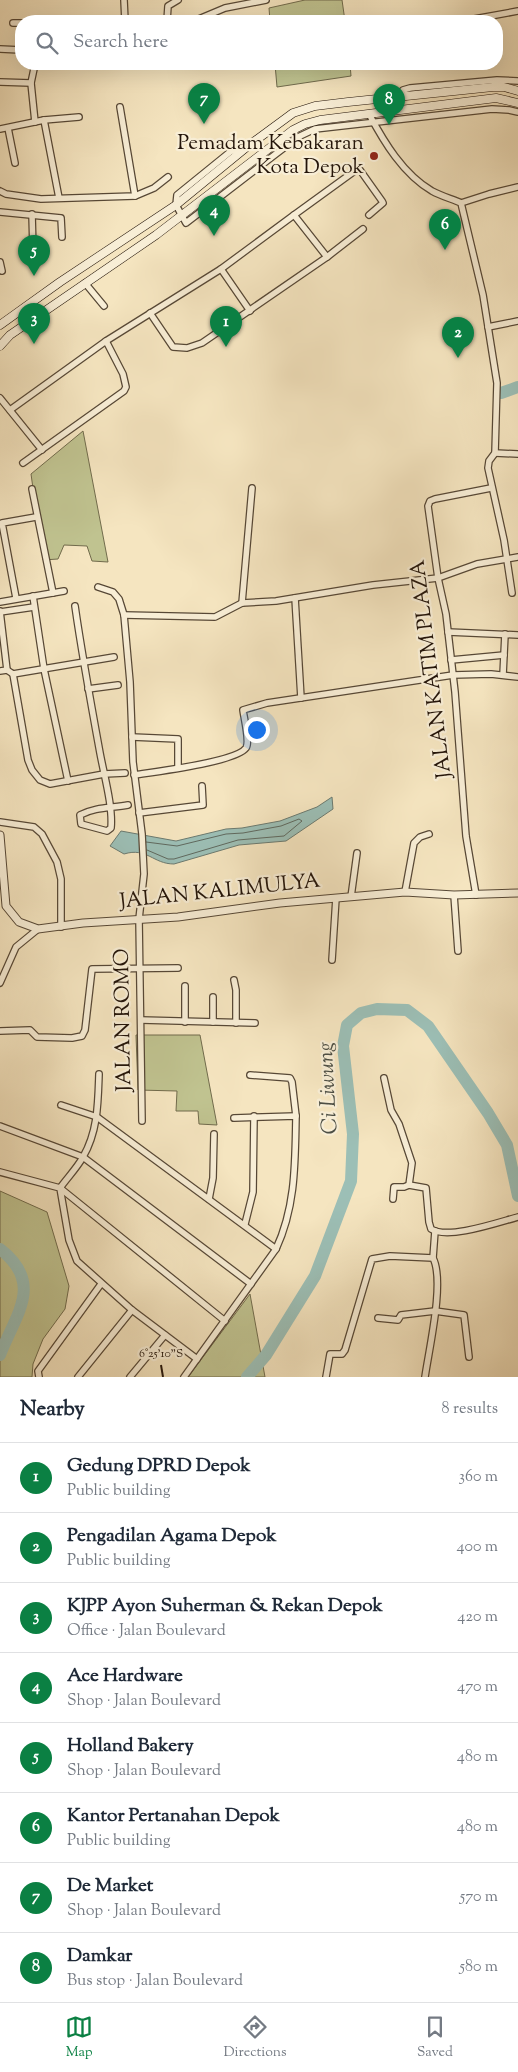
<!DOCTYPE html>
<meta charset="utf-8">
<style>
:root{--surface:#fff;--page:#f6f6f7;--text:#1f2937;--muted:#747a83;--line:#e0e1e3;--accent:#0b8043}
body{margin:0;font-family:"Sorts Mill Goudy",serif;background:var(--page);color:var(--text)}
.you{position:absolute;left:256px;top:729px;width:18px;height:18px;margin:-12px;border:4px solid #fff;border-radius:50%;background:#1a73e8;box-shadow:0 0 0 8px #1a73e833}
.badge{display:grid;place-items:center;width:32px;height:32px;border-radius:50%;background:var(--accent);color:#fff;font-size:16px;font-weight:700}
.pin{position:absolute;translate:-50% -41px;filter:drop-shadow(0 1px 2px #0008)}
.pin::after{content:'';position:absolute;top:26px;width:18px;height:15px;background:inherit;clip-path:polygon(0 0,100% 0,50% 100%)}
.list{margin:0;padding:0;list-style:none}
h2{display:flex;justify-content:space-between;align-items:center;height:65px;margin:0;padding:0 20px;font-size:21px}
h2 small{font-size:16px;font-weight:400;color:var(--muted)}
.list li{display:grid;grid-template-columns:32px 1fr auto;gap:15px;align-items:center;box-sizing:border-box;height:70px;padding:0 20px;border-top:1px solid var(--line)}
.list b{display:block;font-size:19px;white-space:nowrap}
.list p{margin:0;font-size:16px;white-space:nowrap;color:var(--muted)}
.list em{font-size:16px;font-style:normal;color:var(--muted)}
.icon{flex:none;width:28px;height:28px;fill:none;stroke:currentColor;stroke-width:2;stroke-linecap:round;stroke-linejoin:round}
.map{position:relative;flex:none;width:518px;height:1377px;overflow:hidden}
.search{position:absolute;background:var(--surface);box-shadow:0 5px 20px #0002;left:15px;right:15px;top:15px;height:55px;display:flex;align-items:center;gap:12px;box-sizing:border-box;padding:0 18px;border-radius:20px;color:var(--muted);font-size:19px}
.sheet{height:625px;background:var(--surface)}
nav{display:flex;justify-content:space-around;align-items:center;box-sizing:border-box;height:70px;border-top:1px solid var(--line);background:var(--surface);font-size:14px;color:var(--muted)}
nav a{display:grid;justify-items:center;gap:2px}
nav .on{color:var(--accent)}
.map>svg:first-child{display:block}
.green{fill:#c0c390;stroke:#716b4c}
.water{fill:#9cbfb6;stroke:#6b7a70}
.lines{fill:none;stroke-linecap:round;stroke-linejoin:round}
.shore{stroke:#5f695f;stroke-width:1}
.river{stroke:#9cbfb6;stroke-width:12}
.minor-casing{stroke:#574836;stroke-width:8}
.tertiary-casing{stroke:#574836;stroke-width:9}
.secondary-casing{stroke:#221308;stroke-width:9}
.minor{stroke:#f8eed6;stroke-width:5.5}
.tertiary{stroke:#f8eed6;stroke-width:7}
.secondary{stroke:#f8eed6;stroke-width:8}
.ticks{fill:none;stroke:#221308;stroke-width:2}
.poi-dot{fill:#8f2418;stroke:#f8eed6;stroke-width:2}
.labels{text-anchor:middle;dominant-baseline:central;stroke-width:4.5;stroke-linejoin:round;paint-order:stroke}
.poi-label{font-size:21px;fill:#221308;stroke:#f8eed6;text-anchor:end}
.street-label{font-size:21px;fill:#221308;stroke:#f8eed6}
.water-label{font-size:22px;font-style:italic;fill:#4d4f45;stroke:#f8eed6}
.ticks-label{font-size:12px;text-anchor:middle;fill:#221308;stroke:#f8eed6;stroke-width:4.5;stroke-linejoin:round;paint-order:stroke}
</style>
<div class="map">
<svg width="518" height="1377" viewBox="0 0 518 1377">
<rect width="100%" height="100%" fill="#f5e5c0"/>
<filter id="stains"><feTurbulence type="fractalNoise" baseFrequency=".004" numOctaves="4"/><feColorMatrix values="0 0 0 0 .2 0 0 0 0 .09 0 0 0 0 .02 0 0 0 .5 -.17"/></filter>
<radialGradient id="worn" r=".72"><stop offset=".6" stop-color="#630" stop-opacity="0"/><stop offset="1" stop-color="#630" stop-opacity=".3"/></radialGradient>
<g class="green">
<polygon points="305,0 342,0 345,21 270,21 269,8"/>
<polygon points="275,64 350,64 351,76 277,87"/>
<polygon points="83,431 108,562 92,561 87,546 64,545 58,559 43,560 31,474"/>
<polygon points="136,1035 200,1035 217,1125 199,1124 198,1111 176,1111 177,1091 138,1090"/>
<polygon points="0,1191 47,1212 69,1286 65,1309 43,1339 33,1364 32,1377 0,1377"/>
<polygon points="250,1294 265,1377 188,1377"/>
</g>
<path class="water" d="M332,797L333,809L286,841L239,845L174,864C153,864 147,847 124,854L110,846L121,831L176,841L226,829L242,828L280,821L317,807Z"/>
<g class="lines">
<polyline class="shore" points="146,842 177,846 226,834 243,833 281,826 299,819 302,821 284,836 238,840 174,859 168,859 147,850"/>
<g class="river">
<polyline points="501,393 518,387"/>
<path d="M0,1249C45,1284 15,1315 0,1355"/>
<polyline points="247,1377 266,1355 315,1276 351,1181 353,1134 343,1046 347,1025 361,1013 377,1009 407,1010 428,1026 488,1113 507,1145 518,1196"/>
</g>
<defs>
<g id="minor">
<polyline points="124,0 125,21"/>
<polyline points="167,21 168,6 178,0"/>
<polyline points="194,21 225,8 266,0"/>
<polyline points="463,21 518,11"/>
<polyline points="13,23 21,23"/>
<polyline points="0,49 21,50"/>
<polyline points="0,82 31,83 35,64"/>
<polyline points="31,83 35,122"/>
<polyline points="397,96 403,90 410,88 497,80 518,81"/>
<polyline points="120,107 135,196"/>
<path d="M369,114C384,142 403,174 432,191C441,196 452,199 461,203L483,295L497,383L495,453L489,461L488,468L504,540L512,593"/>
<polyline points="44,120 59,198"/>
<polyline points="8,128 15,163"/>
<polyline points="0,129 44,120 79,117"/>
<polyline points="243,150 238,149 230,152 177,195 176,205 186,223 298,137 315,129 492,109 509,110 518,112"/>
<polyline points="0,191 6,194 41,199 135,196 154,188 168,177"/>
<polyline points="461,203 489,194 518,187"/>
<polyline points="0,212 61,218 62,237"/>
<polyline points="32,214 33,250"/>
<polyline points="327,257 294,215 356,170 360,170 382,201 383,203 369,215"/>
<polyline points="0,262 2,271"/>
<polyline points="221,269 294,215"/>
<polyline points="85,283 104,306"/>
<polyline points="150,313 173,347 187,348 202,343 327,257 363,229"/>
<polyline points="488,327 518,321"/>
<polyline points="0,398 42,450"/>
<polyline points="10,410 106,341 221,269 250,311"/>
<polyline points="495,453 518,454"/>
<polyline points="23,463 124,391 126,387 123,374 106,341"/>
<polyline points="32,489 53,593"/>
<polyline points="98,587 113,592 119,599 124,615 130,682 133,762 142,834 144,874 139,919 142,1121"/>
<polyline points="33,596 44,669 68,781"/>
<polyline points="16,598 2,523 36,517"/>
<polyline points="295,598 301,698"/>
<polyline points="0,602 64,591"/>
<polyline points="242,603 252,488"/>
<path d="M75,606C82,655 91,704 100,753C104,775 113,806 111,828L107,831L81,824L80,815C95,807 111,808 128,805"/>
<polyline points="0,611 7,670 0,671"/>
<polyline points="0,612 34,607"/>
<polyline points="124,615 215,617 242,603 276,601 373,585 438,578 477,564 518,557"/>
<polyline points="448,632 518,635"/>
<polyline points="451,660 504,655"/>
<polyline points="7,670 13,674 114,657"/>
<polyline points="13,674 28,760 32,770 40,780 50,784 104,774 125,773"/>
<polyline points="503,675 505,634"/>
<polyline points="88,689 118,685"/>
<polyline points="132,737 178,739 178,768"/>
<path d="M134,775C154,772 236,762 246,748C250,742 244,718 243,710L267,703L453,675L491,674L518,677"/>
<polyline points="139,813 203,805 202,786"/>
<polyline points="0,822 34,827 42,834 57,862 61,879 61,927"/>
<polyline points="405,892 414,843 420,837 429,834"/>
<polyline points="454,895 458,951"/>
<polyline points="476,895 466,836 455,692 446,614 438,578 428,506 430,501 435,499 491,488"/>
<polyline points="351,897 357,853"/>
<polyline points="332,960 336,898"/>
<polyline points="234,980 236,990 236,1023"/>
<polyline points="0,983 16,947 38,929"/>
<polyline points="185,986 185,1022"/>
<polyline points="141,1020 255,1023"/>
<polyline points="213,1022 213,997"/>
<polyline points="0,1031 30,1030 37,1037 72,1038 82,1036 85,1030 92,969 178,968"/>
<path d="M99,1074C98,1103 98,1131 83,1157C77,1168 67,1178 60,1188L225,1321"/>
<polyline points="250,1075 290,1078 292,1082 296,1116"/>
<path d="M384,1078L391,1110L399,1124L412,1163L409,1185L426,1188L429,1222L431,1229C448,1240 499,1222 518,1217"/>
<polyline points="61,1105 97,1117 276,1249"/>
<polyline points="0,1126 83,1157 251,1284"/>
<polyline points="0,1172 60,1188 69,1240 77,1261 132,1310 197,1359"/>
<polyline points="209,1199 213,1178 214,1134"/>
<polyline points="393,1199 394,1187 404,1187 409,1185"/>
<polyline points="245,1224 253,1192 254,1116"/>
<polyline points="433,1258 435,1231"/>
<polyline points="378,1318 398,1320 401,1315 435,1311 464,1315 469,1357"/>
<polyline points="39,1377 38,1371 101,1284"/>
<polyline points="78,1377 132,1310"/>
<polyline points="130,1377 165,1335"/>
<path d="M184,1377L276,1249C296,1206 295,1162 296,1116L234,1118"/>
<path d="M326,1377L330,1354H342L345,1350L372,1259L390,1256L433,1258C445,1281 429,1349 425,1377"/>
</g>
<polyline id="tertiary" points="0,835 6,906 19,922 38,929 83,923 178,917 280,903 405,892 454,895 518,893"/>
<g id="secondary">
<polyline points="0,325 60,282 176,205 248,146 293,113 315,106 348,102 493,87 504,87 518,91"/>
<polyline points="0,346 10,335 156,235 293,130 305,124 320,120 496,98 518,103"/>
</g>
</defs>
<use href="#minor" class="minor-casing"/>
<use href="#tertiary" class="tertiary-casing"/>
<use href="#secondary" class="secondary-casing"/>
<use href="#minor" class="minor"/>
<use href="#tertiary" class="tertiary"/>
<use href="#secondary" class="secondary"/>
</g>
<path class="ticks" d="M161,1365L163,1377"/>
<circle class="poi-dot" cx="374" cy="156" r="5"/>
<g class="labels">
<g class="poi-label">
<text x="364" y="144">Pemadam Kebakaran<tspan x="364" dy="24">Kota Depok</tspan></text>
</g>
<g class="street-label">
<text transform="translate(432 669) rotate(-97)">JALAN KATIM PLAZA</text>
<text transform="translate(220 892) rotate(-6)">JALAN KALIMULYA</text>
<text transform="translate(124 1020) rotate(-91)">JALAN ROMO</text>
</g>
<g class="water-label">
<text transform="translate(329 1088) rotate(-93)">Ci Liwung</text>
</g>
</g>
<g class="ticks-label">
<text x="161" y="1357">6°25'10"S</text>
</g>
<rect width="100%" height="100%" filter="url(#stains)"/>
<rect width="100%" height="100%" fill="url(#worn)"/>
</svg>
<div class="you"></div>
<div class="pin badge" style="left:226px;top:347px">1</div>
<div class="pin badge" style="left:458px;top:358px">2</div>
<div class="pin badge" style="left:34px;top:344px">3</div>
<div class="pin badge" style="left:214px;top:236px">4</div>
<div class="pin badge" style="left:34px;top:276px">5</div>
<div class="pin badge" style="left:445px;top:250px">6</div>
<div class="pin badge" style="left:204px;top:124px">7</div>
<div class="pin badge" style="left:389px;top:125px">8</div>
<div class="search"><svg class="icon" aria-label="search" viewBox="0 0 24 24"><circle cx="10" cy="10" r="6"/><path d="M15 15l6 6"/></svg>Search here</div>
</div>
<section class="sheet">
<h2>Nearby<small>8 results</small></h2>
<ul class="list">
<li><span class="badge">1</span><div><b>Gedung DPRD Depok</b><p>Public building</p></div><em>360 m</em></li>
<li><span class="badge">2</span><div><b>Pengadilan Agama Depok</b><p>Public building</p></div><em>400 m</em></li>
<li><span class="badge">3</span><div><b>KJPP Ayon Suherman &amp; Rekan Depok</b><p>Office · Jalan Boulevard</p></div><em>420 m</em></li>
<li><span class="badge">4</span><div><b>Ace Hardware</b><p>Shop · Jalan Boulevard</p></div><em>470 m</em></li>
<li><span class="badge">5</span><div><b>Holland Bakery</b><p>Shop · Jalan Boulevard</p></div><em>480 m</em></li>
<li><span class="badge">6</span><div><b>Kantor Pertanahan Depok</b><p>Public building</p></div><em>480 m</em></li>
<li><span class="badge">7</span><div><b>De Market</b><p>Shop · Jalan Boulevard</p></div><em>570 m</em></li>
<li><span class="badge">8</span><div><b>Damkar</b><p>Bus stop · Jalan Boulevard</p></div><em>580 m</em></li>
</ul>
</section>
<nav>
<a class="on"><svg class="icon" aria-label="map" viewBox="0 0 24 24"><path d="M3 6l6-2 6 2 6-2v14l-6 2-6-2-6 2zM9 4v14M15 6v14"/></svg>Map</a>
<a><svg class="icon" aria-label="directions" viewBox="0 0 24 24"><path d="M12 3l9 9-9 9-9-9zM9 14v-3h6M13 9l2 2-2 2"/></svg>Directions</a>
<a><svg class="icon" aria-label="saved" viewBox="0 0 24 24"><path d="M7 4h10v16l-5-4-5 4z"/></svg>Saved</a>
</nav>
